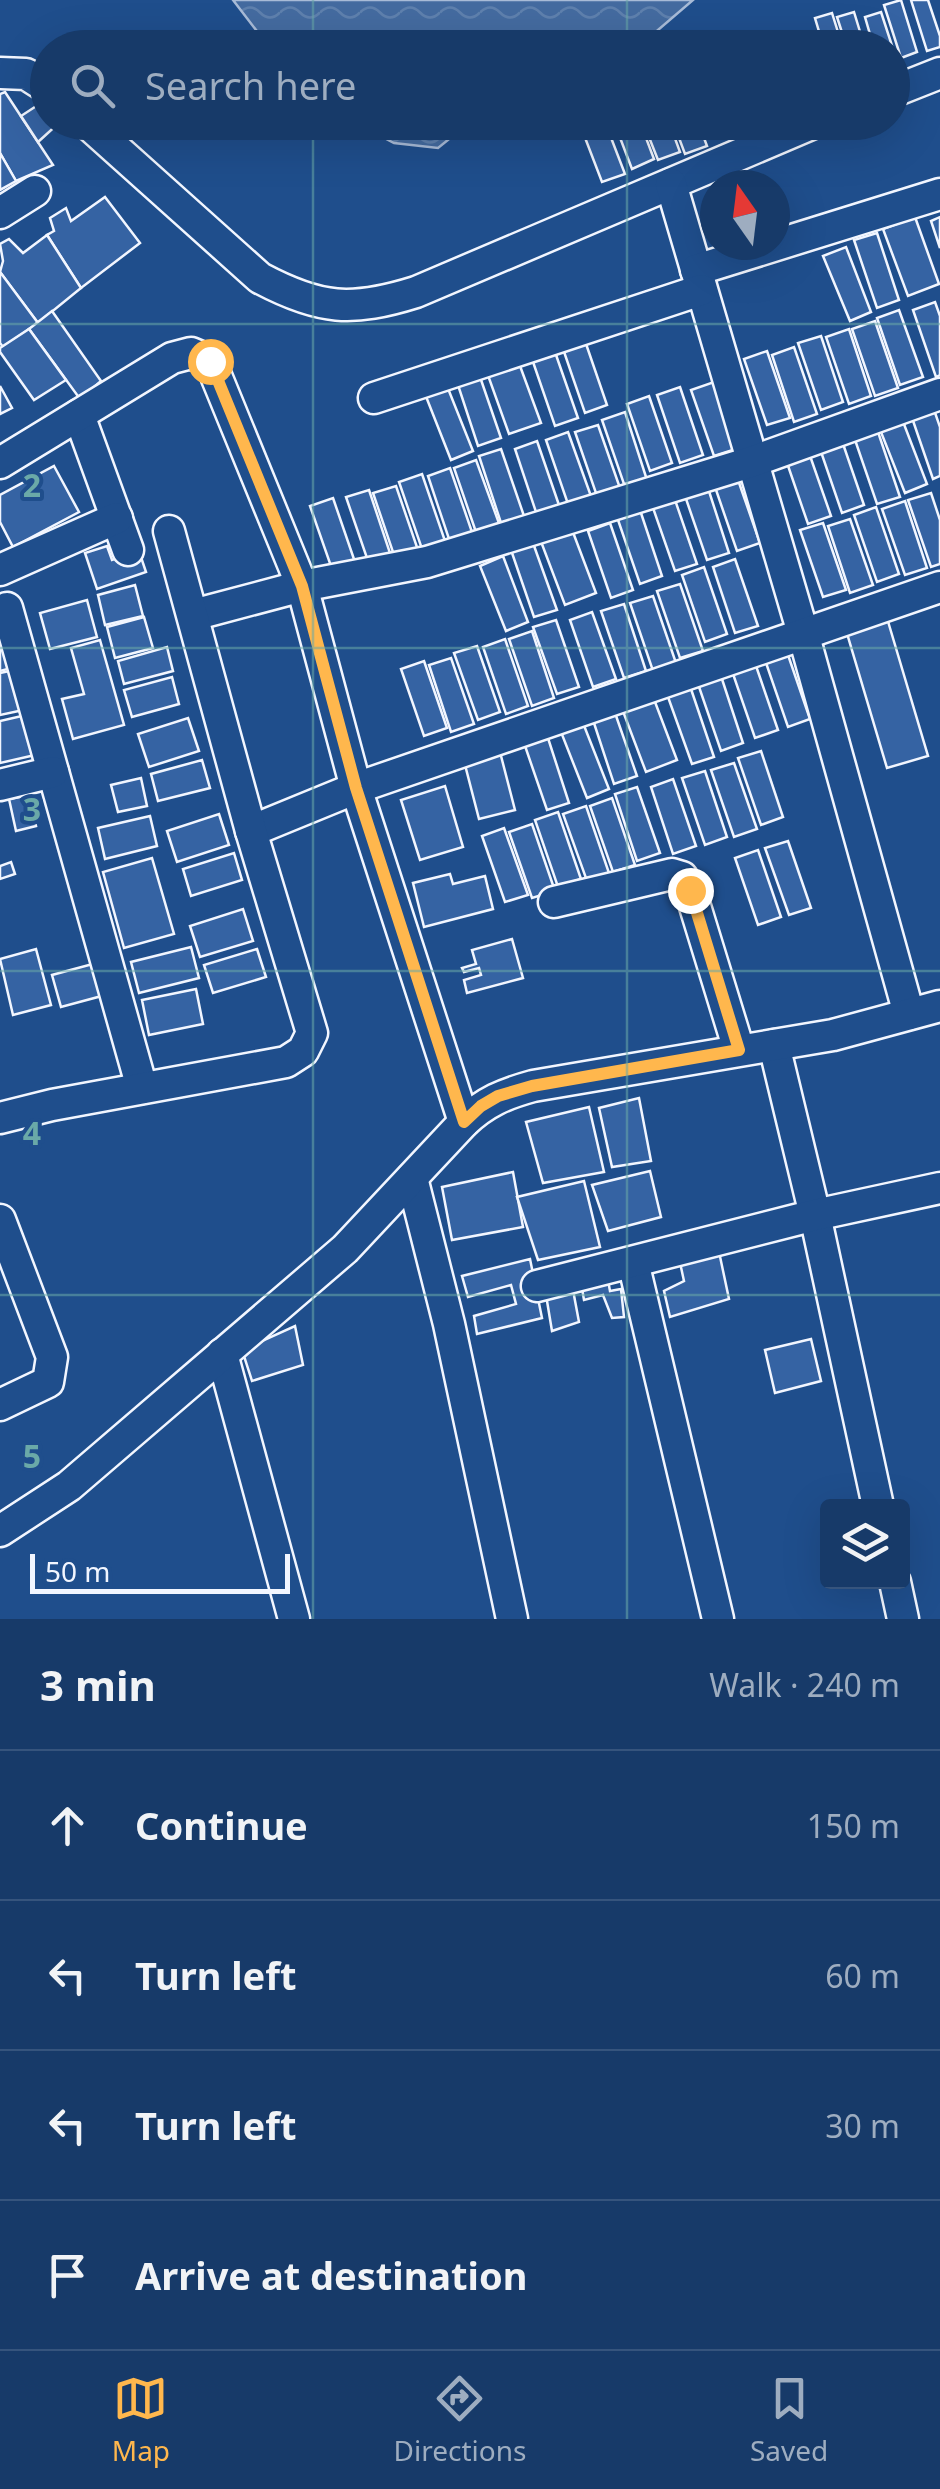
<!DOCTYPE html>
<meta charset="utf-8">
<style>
:root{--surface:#173a69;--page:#244571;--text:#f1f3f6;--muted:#9eadc0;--line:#36547d;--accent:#ffb74d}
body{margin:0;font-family:"Noto Sans",sans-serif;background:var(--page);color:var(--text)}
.controls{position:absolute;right:30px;bottom:30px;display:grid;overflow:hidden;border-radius:10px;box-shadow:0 10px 40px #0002}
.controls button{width:90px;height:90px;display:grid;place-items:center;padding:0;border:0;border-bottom:2px solid var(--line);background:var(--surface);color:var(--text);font:50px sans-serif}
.compass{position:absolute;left:700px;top:170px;width:90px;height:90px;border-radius:50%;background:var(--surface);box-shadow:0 10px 40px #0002;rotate:346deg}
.scale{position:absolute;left:30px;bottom:25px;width:260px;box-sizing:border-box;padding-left:10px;border:5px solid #f2f6ff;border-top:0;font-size:28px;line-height:35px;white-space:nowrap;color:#f2f6ff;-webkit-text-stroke:8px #1f4e8c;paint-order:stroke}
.stop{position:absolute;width:30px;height:30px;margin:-22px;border:8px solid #ffb74d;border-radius:50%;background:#fff}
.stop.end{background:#ffb74d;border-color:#fff;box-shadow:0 2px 10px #0008}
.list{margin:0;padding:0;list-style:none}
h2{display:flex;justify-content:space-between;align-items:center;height:130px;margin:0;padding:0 40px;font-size:42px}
h2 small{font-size:32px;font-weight:400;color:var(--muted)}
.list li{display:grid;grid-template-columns:65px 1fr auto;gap:30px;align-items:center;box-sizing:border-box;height:150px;padding:0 40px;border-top:2px solid var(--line)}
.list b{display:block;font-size:38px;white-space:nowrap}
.list em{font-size:32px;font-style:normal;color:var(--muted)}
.icon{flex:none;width:55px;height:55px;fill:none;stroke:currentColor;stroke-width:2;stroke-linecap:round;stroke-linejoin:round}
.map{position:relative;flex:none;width:940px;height:1619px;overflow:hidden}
.search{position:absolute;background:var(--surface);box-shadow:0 10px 40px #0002;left:30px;right:30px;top:30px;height:110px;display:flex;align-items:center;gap:25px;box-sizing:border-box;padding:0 35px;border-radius:55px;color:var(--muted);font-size:38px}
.sheet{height:730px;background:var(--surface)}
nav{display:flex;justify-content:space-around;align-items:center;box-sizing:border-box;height:140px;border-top:2px solid var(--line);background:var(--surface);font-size:28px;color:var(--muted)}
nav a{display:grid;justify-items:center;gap:5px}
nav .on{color:var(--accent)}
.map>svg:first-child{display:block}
.water{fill:url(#water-waves);stroke:#a8bbd7;stroke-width:2.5}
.building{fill:#3563a3;stroke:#f2f6ff;stroke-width:2.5}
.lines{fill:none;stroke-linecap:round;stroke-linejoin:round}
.street-casing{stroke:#f2f6ff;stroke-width:35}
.street{stroke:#1f4e8c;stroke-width:30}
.route{stroke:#ffb74d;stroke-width:12}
.grid{fill:none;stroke:#6aa9a8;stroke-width:2.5;stroke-opacity:0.55}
.grid-label{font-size:32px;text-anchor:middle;font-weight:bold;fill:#6aa9a8;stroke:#1f4e8c;stroke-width:8;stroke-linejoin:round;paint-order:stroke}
</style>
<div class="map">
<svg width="940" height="1619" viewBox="0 0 940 1619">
<defs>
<pattern id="water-waves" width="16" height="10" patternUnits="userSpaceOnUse" patternTransform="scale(2.5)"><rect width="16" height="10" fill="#446ba0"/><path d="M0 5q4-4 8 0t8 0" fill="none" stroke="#5f81ae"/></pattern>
</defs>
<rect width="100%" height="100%" fill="#1f4e8c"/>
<g class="water">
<polygon points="233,0 693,0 637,48 269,47"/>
<polygon points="356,123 469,123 438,148 394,143"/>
</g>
<g class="building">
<polygon points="901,0 917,52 901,58 884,5"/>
<polygon points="911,0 928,0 940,36 940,47 927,51"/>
<polygon points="854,12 865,48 847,48 837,17"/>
<polygon points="881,12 898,64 892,65 892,48 874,48 865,17"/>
<polygon points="832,13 843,48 824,48 815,18"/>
<polygon points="5,92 53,165 16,181 0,153 0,94"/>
<polygon points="41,103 48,108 48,122 60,122 38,142 21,116"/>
<polygon points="123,122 154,122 143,137"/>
<polygon points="579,122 605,122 625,174 602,182"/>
<polygon points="614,122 640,122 654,159 632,169"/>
<polygon points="643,122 669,122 680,152 658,160"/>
<polygon points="673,122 698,122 707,146 685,154"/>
<polygon points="706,122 731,122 733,128 711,137"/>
<polygon points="737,122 755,122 756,125 739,131"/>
<polygon points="0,153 16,181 0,190"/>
<polygon points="105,197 140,243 81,288 47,235 54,231 50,218 66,208 71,221"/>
<polygon points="915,217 939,284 908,296 883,229"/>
<polygon points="940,217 940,248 931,221"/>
<polygon points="877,233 899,300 877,308 854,240"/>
<polygon points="47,235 81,288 38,323 0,272 3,261 0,244 9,239 23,253"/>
<polygon points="846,247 871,312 850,321 823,256"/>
<polygon points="0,272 38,323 3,347 0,343"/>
<polygon points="935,302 940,316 940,375 936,377 913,310"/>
<polygon points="899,310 923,377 900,385 877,318"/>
<polygon points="52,311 101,381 80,399 29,329"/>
<polygon points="875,321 898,388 875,396 852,329"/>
<polygon points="29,329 66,380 34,400 0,352 0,348"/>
<polygon points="849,329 871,396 849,404 826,337"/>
<polygon points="821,336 843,402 821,410 798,343"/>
<polygon points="584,338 607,405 585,413 562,346"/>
<polygon points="794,347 817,414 794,422 772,355"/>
<polygon points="767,351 790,418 767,425 744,359"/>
<polygon points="555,352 578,418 555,426 532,359"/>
<polygon points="516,355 541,423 509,434 485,367"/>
<polygon points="478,371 501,438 478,446 456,379"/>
<polygon points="714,382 736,449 714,456 691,390"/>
<polygon points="0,386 12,408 0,414"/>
<polygon points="447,386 473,451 451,460 425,394"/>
<polygon points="680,387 703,455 680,463 657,395"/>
<polygon points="649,396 672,463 650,471 627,404"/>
<polygon points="932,404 940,427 940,476 933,479 910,412"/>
<polygon points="625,412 647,480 625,487 602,420"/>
<polygon points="902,419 927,484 905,493 879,427"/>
<polygon points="598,425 621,491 598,499 575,432"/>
<polygon points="877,429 900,497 877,504 854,437"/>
<polygon points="568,432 592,499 569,507 546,440"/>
<polygon points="841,438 864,505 842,513 819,446"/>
<polygon points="537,441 560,508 537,515 515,449"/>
<polygon points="501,449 524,516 501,523 479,456"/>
<polygon points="808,450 831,516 808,524 785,457"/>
<polygon points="476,460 500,526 477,535 454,468"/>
<polygon points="54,466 79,512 13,547 0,522 0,495"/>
<polygon points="450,468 473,535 450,542 428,476"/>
<polygon points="422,474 445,541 422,549 399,482"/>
<polygon points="737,477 760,543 737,551 714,484"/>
<polygon points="707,485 729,553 707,560 684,493"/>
<polygon points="396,486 419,553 396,561 373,493"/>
<polygon points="369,490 391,556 369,564 346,497"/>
<polygon points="931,493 940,520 940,564 931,567 908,500"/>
<polygon points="674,497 697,564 675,571 652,505"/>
<polygon points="333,498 356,565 333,572 310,506"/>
<polygon points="905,501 927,568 905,575 882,509"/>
<polygon points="876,507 899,574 877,582 854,515"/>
<polygon points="640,510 662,576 640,584 617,517"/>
<polygon points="850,519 873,585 850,593 828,526"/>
<polygon points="610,523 633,590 611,598 588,531"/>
<polygon points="823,523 846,590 823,597 800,530"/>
<polygon points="571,527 596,593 565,605 540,539"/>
<polygon points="533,543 557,610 534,617 511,550"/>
<polygon points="107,546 112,560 139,551 146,572 97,589 85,553"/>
<polygon points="503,556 528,622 506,631 480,566"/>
<polygon points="735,559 758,626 735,633 713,567"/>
<polygon points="704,567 727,634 705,642 682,575"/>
<polygon points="680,584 703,651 680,658 657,591"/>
<polygon points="135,585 143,616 105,625 98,595"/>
<polygon points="653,596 676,663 653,671 630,603"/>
<polygon points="87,600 97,637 50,649 40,613"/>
<polygon points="624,604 646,671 624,678 601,611"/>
<polygon points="592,612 616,679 593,687 570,620"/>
<polygon points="144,617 153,648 115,658 107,627"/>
<polygon points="887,618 928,756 887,768 846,630"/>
<polygon points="556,620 579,687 557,694 533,627"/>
<polygon points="0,628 15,667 0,671"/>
<polygon points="532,631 554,698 532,706 509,639"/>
<polygon points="505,639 528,706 506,714 483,647"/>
<polygon points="100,640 124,725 73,739 62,699 84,694 71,648"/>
<polygon points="477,646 500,712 478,720 454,653"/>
<polygon points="167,647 173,671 124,684 118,661"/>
<polygon points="787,652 810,719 788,727 765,660"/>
<polygon points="451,658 474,724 451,732 429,665"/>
<polygon points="424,661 447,728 424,736 401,669"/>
<polygon points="755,663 778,730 755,738 732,671"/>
<polygon points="19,669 28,709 0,715 0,673"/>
<polygon points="721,676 743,743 721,751 698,684"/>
<polygon points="172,677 179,704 132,717 124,690"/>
<polygon points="691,689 714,757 692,764 668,697"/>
<polygon points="652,694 677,760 646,772 621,706"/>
<polygon points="614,710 637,776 614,784 592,717"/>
<polygon points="26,715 35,755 0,763 0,721"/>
<polygon points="188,718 199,751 149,767 138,734"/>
<polygon points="583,723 609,789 587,798 561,732"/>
<polygon points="547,735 569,803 547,810 524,743"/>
<polygon points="761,751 783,817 761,825 738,758"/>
<polygon points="500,752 515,810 479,819 464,761"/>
<polygon points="202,760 210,788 158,801 151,774"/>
<polygon points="734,763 757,829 734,837 711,770"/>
<polygon points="705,771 727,837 705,845 682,778"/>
<polygon points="141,778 147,806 118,812 111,785"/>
<polygon points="673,779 696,846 673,854 651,787"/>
<polygon points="445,786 463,847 420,860 401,800"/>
<polygon points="637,787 660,853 637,861 615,794"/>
<polygon points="29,795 36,826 16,831 9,799"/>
<polygon points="612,798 635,865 613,872 590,806"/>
<polygon points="586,806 609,873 587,881 563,814"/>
<polygon points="558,812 581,879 558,887 535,820"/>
<polygon points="219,814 229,845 177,862 167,831"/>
<polygon points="150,816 157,846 105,859 98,828"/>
<polygon points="532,824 555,891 532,898 509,832"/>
<polygon points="504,828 528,895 505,902 482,836"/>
<polygon points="788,841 811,908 789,915 765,848"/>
<polygon points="758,850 781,917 758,925 735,858"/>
<polygon points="234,853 242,880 191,896 183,869"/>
<polygon points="152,858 174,934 124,948 103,872"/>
<polygon points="11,862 15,874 0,879 0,866"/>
<polygon points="450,874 453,884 485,876 493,909 424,927 413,883"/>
<polygon points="243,909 253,941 200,957 190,926"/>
<polygon points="512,939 523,978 467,993 464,980 481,975 479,968 464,972 462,968 476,964 472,950"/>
<polygon points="191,947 199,978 139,993 131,962"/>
<polygon points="36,949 51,1005 13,1015 0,959"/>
<polygon points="257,949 266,977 213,993 204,965"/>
<polygon points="100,962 109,994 61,1007 52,975"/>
<polygon points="196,989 203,1024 149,1035 142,1000"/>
<polygon points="639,1098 651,1161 612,1167 599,1108"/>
<polygon points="589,1107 604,1172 543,1183 526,1122"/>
<polygon points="650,1171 661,1217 608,1231 592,1185"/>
<polygon points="513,1172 523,1227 452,1240 442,1187"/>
<polygon points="584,1181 600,1247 538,1260 517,1197"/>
<polygon points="718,1247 729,1299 670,1317 664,1291 684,1281 679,1258"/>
<polygon points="530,1259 542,1318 477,1334 474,1316 516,1304 511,1285 468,1297 462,1276"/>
<polygon points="606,1269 610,1291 621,1289 624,1317 612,1318 603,1295 584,1300 581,1283"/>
<polygon points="573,1290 579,1322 552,1331 546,1295"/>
<polygon points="295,1326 303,1365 252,1381 242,1350"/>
<polygon points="811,1339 821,1381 775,1393 765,1350"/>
</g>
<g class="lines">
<defs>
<g id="street">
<polyline points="0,73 26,74 48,88"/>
<polyline points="892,92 940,73"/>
<path d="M86,122L260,278C320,310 352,312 416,292L816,122"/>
<polyline points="671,184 803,633 909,1014"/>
<polyline points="0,213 35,191"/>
<polyline points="696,270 940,194"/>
<polyline points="374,398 701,290"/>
<polyline points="79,415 128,550"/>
<polyline points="0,463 172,358 191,353 210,361 302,586 356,788 464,1122"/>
<polyline points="0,570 117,518"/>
<polyline points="7,608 142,1088"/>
<polyline points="193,615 302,586 427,562 751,462 940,394"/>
<polyline points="0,785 53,772"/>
<polyline points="251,831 356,788 940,587"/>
<polyline points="554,902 672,874 682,877 690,890 739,1050"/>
<polyline points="774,1045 815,1215 878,1506"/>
<polyline points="0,1118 52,1105 286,1062 303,1051 312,1033 251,831 169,531"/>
<polyline points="412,1178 449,1324 512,1619"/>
<polyline points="0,1220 52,1357 48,1382 0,1405"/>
<polyline points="633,1262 718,1619"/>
<polyline points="537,1286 815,1215 940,1188"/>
<polyline points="222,1354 294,1619"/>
<path d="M0,1531L69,1486L345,1249L464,1122C485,1102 504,1094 533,1086L833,1035L940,1006"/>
<polyline points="895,1582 903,1619"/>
</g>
</defs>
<use href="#street" class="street-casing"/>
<use href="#street" class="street"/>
</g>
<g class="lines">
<polyline class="route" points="210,361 302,586 356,788 464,1122 481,1106 498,1096 532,1086 739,1050 690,890"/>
</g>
<path class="grid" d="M313,0V48M627,0V48M313,122V1619M627,122V1619M0,324H940M0,648H940M0,971H940M0,1295H940"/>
<g class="grid-label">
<text x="32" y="497">2</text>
<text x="32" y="821">3</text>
<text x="32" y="1145">4</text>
<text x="32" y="1468">5</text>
</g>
</svg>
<div class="controls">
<button><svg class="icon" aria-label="layers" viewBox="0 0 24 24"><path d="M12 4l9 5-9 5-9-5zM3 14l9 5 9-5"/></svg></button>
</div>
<svg class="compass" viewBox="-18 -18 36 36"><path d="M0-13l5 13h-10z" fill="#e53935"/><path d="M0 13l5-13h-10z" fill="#9eadc0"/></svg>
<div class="scale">50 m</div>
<div class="stop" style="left:210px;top:361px"></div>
<div class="stop end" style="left:690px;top:890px"></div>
<div class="search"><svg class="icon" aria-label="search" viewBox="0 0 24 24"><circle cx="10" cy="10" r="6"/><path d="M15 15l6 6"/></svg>Search here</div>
</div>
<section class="sheet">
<h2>3 min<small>Walk · 240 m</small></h2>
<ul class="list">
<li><svg class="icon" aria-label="ahead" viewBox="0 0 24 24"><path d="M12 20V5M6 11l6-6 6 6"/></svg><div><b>Continue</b></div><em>150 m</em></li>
<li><svg class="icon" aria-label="left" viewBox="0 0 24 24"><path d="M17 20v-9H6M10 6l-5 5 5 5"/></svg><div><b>Turn left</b></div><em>60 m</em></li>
<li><svg class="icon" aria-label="left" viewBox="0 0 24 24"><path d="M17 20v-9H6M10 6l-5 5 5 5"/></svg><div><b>Turn left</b></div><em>30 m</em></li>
<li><svg class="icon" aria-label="arrive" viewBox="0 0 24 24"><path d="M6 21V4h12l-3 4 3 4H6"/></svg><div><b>Arrive at destination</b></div></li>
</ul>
</section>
<nav>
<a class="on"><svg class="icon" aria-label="map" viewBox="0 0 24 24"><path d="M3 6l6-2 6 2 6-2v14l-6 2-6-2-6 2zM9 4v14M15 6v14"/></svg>Map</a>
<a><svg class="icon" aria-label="directions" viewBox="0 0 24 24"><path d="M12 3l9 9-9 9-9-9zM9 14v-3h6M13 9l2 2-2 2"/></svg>Directions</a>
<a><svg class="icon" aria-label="saved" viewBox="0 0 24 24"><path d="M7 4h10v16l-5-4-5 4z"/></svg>Saved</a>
</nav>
